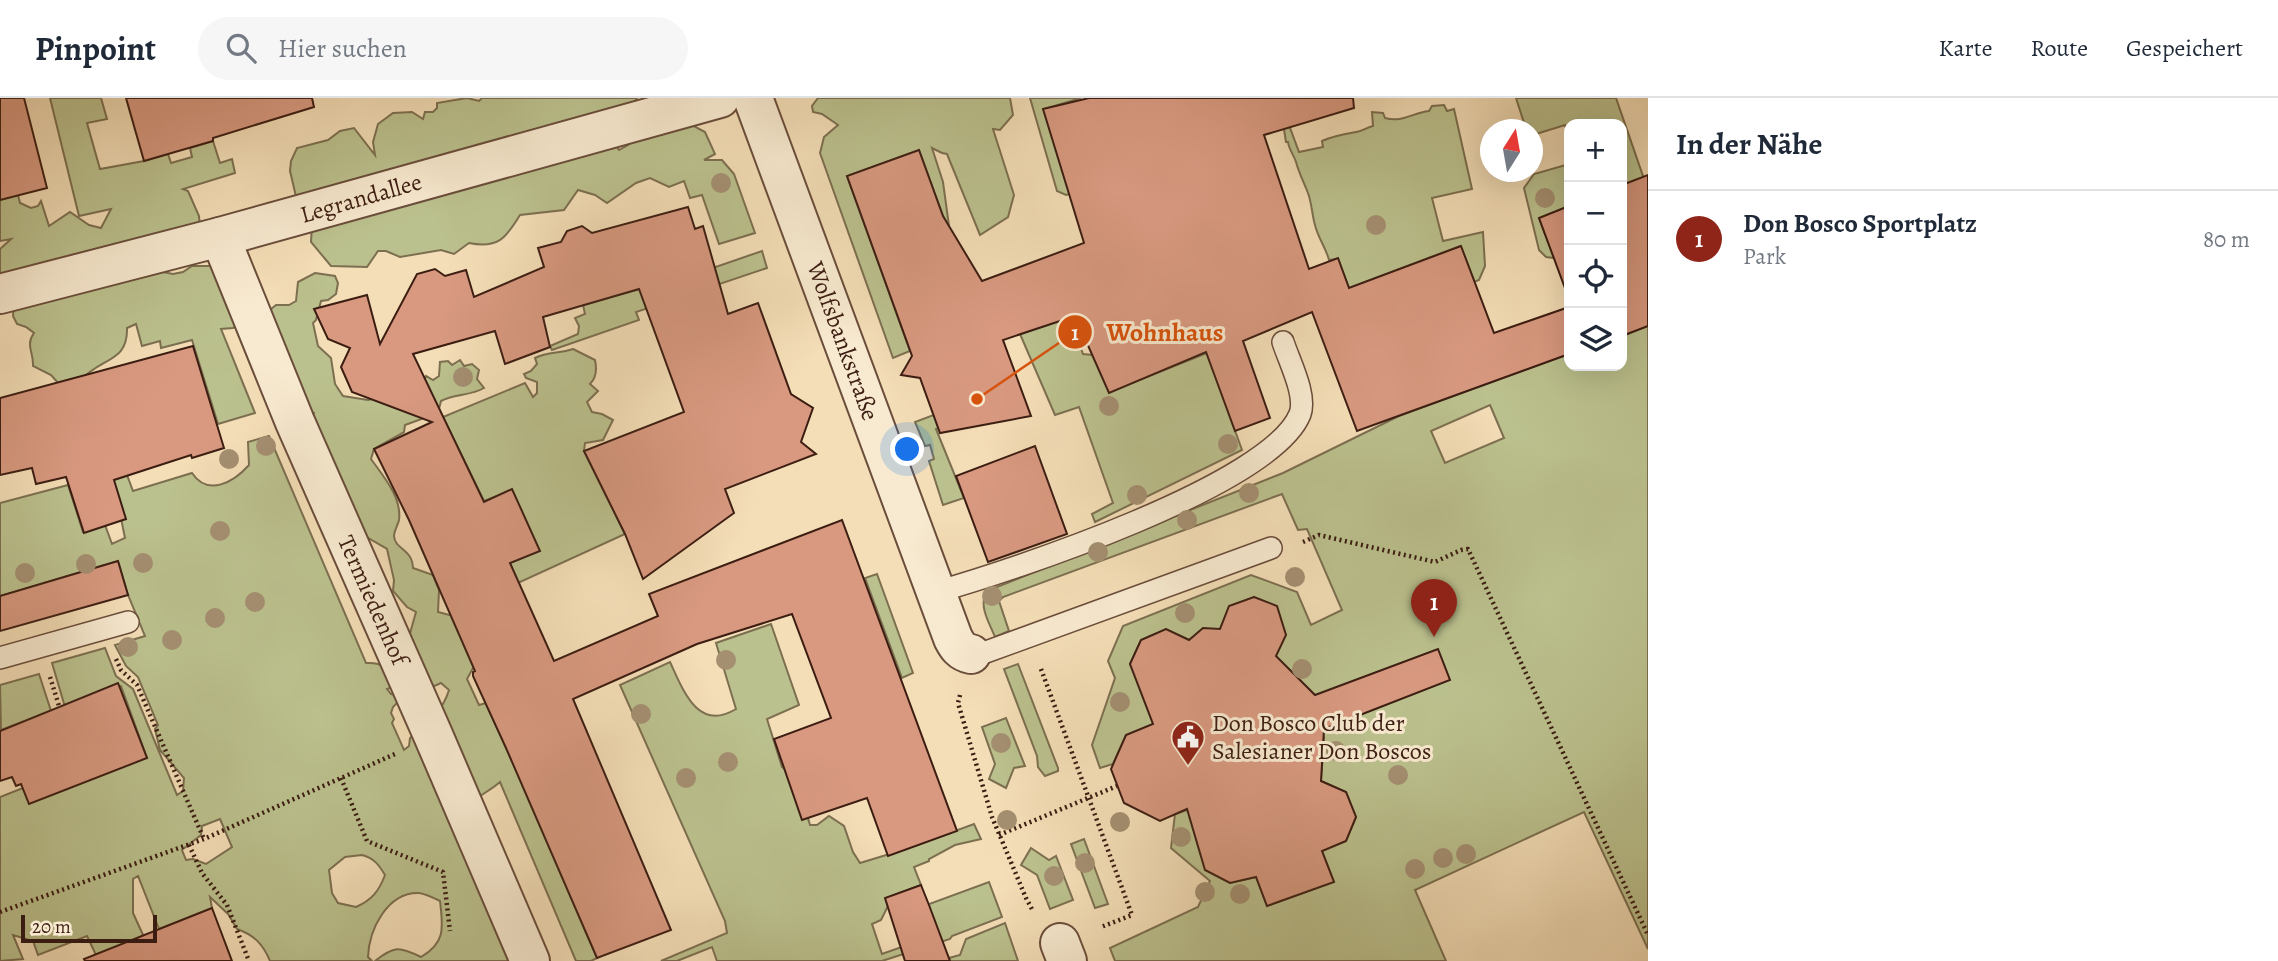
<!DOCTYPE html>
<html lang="de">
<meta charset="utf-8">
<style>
:root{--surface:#fff;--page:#f6f6f7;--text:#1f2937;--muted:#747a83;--line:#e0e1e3;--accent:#8f2418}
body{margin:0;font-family:Alegreya,serif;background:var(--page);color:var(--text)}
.controls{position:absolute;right:21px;top:21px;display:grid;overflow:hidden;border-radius:14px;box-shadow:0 7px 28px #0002}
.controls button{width:63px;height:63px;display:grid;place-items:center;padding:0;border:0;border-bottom:2px solid var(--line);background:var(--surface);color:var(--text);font:35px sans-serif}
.compass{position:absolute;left:1480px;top:21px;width:63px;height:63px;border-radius:50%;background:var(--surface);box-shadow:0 7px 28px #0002;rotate:11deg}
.scale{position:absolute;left:21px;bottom:18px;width:136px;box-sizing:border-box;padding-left:7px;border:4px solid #3c1d12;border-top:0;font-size:19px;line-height:24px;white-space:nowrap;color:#3c1d12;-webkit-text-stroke:5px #f8ead0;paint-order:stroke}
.you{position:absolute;left:908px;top:352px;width:24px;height:24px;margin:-18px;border:5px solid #fff;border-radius:50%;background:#1a73e8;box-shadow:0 0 0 10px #1a73e833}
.badge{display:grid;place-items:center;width:46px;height:46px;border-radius:50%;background:var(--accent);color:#fff;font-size:23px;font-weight:700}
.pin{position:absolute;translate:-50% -58px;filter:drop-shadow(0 2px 4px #0008)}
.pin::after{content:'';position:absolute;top:37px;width:24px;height:21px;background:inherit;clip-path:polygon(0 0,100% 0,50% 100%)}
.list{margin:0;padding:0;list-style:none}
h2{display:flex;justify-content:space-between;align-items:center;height:91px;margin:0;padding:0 28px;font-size:30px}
h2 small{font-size:23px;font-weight:400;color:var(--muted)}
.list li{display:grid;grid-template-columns:46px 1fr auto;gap:21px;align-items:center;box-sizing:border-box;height:98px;padding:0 28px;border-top:2px solid var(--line)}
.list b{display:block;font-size:26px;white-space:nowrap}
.list p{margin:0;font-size:23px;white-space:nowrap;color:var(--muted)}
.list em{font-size:23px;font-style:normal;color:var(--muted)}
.icon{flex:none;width:38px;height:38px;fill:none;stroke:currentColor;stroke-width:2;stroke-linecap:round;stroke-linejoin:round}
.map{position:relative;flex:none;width:1648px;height:863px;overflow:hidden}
header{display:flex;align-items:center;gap:42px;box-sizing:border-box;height:98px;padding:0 35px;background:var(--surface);border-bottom:2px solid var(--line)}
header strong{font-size:33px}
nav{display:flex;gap:38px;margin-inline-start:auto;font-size:24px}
.search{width:490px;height:63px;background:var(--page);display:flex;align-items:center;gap:18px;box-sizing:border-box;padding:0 24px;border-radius:38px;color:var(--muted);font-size:26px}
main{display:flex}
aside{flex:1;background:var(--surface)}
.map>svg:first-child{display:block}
.green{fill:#bbc18e;stroke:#7c6f50;stroke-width:2;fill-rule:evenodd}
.building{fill:#d89980;stroke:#3c1d12;stroke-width:2}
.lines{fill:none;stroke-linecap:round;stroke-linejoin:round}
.service-casing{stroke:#6a4d3b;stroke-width:24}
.minor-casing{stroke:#6a4d3b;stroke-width:42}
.path{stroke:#3c1d12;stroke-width:4.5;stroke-dasharray:2 3.5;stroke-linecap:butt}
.service{stroke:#f8ead0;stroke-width:21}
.minor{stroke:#f8ead0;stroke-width:38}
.tree{fill:#a48f71}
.labels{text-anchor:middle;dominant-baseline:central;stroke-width:6;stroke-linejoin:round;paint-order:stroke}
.street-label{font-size:24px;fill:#3c1d12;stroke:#f8ead0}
.poi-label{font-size:24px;fill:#3c1d12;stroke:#f8ead0;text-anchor:start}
.leader{fill:none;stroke:#d7530d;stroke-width:2.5}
.callout-dot{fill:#d7530d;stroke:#f8ead0;stroke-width:2.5}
.mark-label{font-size:21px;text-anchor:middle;font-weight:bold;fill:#fff}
.callout-label{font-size:26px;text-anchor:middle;font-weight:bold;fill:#d7530d;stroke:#f8ead0;stroke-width:6;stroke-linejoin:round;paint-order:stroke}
</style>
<header>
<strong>Pinpoint</strong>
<div class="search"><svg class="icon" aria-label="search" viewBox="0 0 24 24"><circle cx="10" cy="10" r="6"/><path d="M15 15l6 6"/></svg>Hier suchen</div>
<nav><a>Karte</a><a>Route</a><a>Gespeichert</a></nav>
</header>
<main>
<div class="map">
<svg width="1648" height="863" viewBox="0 0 1648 863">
<rect width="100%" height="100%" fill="#f4deb7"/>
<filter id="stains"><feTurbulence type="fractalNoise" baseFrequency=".00286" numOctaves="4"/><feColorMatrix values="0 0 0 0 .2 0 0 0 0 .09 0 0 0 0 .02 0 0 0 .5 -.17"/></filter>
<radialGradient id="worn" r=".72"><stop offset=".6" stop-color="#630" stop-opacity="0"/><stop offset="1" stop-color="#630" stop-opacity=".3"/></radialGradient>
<g class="green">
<path d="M50,0H101L107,21L87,25L100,71L144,63L168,56L171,65L192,59L190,50L213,43L220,65L232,61L235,75L183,91L188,93L199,118L200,130L136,172L144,179L163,174L173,176L183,174L192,168H212L244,225L233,230L221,231L255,315L218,326L192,242L161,250L160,243L142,248L136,226L127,230C128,265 101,259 81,282L59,286L51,277L33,268C34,255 25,247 34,235L26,229L17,226L13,218L14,206L0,190V151L11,141L0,143V102L18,97L20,105L31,110L38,108L41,103L49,128L70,114L89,127L101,130L111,111L79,118Z"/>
<path d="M467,0L479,3L482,0H637L610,40L619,52L628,47L634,34L690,26L705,34L715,56L704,62H722L734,76L755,135L719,146L702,97L690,100L684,83L669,89L650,80L636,85L607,105L595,97L578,92L564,112L520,117C506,140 498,151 469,145L454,156L441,152L400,159L386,153H378L367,169L331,168L311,144L312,127L298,107L290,73L291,63L297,50L328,42L340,33L354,30L375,57L373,44L378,26L393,15L412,14L423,21L425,14H433L437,10V5Z"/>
<polygon points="818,0 1010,0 1013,17 1000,32 993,31 1014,97 1008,119 980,137 947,56 942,55 932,50 943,84 949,128 947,129 919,52 847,78 910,253 893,260 820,55 824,39 838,27 822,16 813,14 812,8"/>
<polygon points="1030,0 1081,0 1044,11 1097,89 1066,97 1057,93"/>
<path d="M1279,0L1299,54L1323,49L1322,43C1333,38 1344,36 1356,34C1363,33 1367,29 1373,28L1372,14L1383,15L1385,20C1402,25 1412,15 1429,13L1432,8L1444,7L1447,13L1454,11L1472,91L1432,100L1443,143L1483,134L1485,168L1479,182L1474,184L1460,148L1349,190L1338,161L1329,162C1326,150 1318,140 1315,127C1312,117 1312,106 1308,95C1304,85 1299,75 1296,64C1294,57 1289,52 1288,44H1286Z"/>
<polygon points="1516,0 1616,0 1644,81 1622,89 1622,26 1569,26 1569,41 1565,27 1533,37 1532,32 1526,31"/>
<polygon points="1569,66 1569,108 1539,120 1554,160 1546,159 1539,152 1524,90 1534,76"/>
<polygon points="762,153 767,170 636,214 639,222 552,252 550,248 578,236 579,228 575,220 585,216 583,207 707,172"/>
<path d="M315,175L335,178L338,185L336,196L328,202L321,203L316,222L313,225L318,248L331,260L335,286L343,298L368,302L394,296L423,284L426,278L433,282L439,278L440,264L448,263L452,267L460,262L464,268L472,266L479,272L477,281L484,290C470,298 454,296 441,303L438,315L405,327L404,334L374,351L371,361C383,378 402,399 399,422C398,427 394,433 394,438C395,452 412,450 413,470L433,477L439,492L438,514L461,520L478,561L467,581L479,607L486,605L500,635L597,860L591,863H576L500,684C491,692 480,697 471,705L512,863H375C394,848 399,848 421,859C446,845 443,829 440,803C434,800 426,796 419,795C387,794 369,832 368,859L372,863H270C263,846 254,837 237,831L228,816L210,799L212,810L159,831L138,778L133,781V815L144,839L96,857L87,838L38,857L33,843L13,837L23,861L0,863V699L23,690L147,660L121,588L65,609L52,565L105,550L116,578L133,591L177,697L183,693L184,680L160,652L155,631L158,627L138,579L126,568L115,547L145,538L128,497L118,463L0,498V405L68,387L83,434L105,427L112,446L125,440L113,381L127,377L133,393L192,375C208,399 234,384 249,367L248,344L269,338L366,565C387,564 387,572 393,589L387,591L391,596L397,597L399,603L393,609L391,615L394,621L392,625L404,652L409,648L410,640C427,628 443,612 449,592L441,585L430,590L409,539L416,514L407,509L393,493L394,482L387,451L358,434L312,322L314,315L303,310L265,216L276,207H289L296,203L298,184ZM220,721L232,749L206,766L193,761L186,762L182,752L201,737L202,728ZM362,757C374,760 379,767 385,777C379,793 372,802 356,809L338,805L332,795L329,772L345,759Z"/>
<polygon points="1070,219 1083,256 1093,257 1109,294 1207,255 1242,352 1095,424 1092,416 1113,405 1079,309 1055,317 1020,236"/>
<path d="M1648,228V851L1584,714L1415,792L1446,863H1115L1110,850L1198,809L1210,783L1171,750L1175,716L1193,710L1214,776L1230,785L1256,779L1267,808L1334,784L1322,753L1346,743L1356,719L1346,694L1321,683L1324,640L1321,632L1276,558L1254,499L1230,508L1220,531L1189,542L1166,531L1141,542L1130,566L1161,623L1126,637L1113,666L1100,670L1092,647L1115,580L1108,563L1123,528L1251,477L1297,494L1311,527L1342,512L1307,431L1298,432L1282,396L1003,499L999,503L1009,533L995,539C989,524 978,508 987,493L1283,375L1399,318L1549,263L1569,256V268H1622V238ZM1490,307L1504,340L1445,365L1431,333Z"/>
<path d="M573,251L595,262C597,271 597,279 590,286L598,293L587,304L592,314L602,316L613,322L603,342L585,345L584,353L625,436L518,485L510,465L539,453L512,392L484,403L443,319L525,285L533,299L537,295V284L526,280L524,276L531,273L537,266L535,260C548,253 559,256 573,251Z"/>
<polygon points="936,316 939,330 936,331 964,400 943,407 929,363 934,361 930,347 925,348 915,324"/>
<polygon points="877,476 913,575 902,580 865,480"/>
<path d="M771,526L799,607L767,621L782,669L796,678L812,708L808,720L810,727H817L829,718L844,728L853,754L860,765L906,751L974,726L981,741L955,747L929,761V763L914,769L921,787L886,800L888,808L881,822L872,826L882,856L933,838L921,809L989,784L1002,819L952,838L950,841L882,863H717L712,849L677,863H661L727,835L725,823L620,587L670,564C684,594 698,634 736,611L716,545Z"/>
<polygon points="1018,566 1058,670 1058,673 1045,678 1038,669 1037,658 1004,571"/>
<polygon points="39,576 51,613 1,632 0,587"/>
<polygon points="1006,620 1025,668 1014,670 1006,690 989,681 995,666 982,629"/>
<polygon points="1084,741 1108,806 1095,810 1071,746"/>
<polygon points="1031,750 1049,762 1056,758 1073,802 1050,811 1037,777 1021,767"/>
<polygon points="1005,825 1018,863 950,863 949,860 960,857 966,841"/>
</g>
<g class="building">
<polygon points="0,0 24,0 47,90 0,102"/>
<polygon points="126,0 312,0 314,9 213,40 213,43 144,63"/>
<polygon points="1089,0 1353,0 1354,10 1264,37 1309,171 1338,160 1349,190 1461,148 1494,235 1569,209 1569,256 1357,333 1312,214 1243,243 1270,320 1235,333 1206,254 1109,295 1075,218 1003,242 1031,318 940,335 920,280 901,277 912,258 847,78 919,52 943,118 982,183 1084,145 1043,11"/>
<polygon points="1648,77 1648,228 1622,238 1622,87"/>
<polygon points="1569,108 1569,201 1539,120"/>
<polygon points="688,109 695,131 703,128 728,216 758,205 791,296 813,310 801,344 816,356 725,391 734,415 643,481 625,436 584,353 684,314 639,191 543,219 550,249 505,266 495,233 413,256 484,404 512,391 540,453 510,465 554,563 658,518 649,496 842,422 957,733 888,758 867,700 802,722 774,641 831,620 792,516 697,546 573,601 671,832 597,860 506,650 473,578 473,574 475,573 409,422 374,351 432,324 352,294 341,269 350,250 328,241 314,211 367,197 380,246 417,176 435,171 445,178 466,172 474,199 544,169 538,150 561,144 567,133 582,128 592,135"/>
<polygon points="193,248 224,350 192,360 191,357 114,382 126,421 84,435 66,379 36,386 32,370 0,377 0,300"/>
<polygon points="1035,348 1067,436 988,464 956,378"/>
<polygon points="118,463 128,497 0,533 0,498"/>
<polygon points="1254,499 1277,508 1286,537 1276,558 1315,597 1438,551 1450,582 1324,631 1321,683 1346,694 1356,719 1346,743 1322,753 1334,784 1267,808 1256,779 1230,785 1205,772 1187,711 1160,723 1124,705 1111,671 1126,637 1153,626 1130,566 1141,542 1166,531 1189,542 1203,530 1220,531 1229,508"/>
<polygon points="118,585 147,660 29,706 21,686 16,688 12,679 0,683 0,633"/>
<polygon points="921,787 929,807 950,863 905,863 885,800"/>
<polygon points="212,810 232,863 85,863 84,861"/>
</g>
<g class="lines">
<defs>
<g id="service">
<path d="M936,494C1011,473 1272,387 1300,316C1307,297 1289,263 1283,244"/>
<polyline points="971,556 986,554 1271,450"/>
<polyline points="0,560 128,524"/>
</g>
<g id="minor">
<path d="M753,0L953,540C957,548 961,554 971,556"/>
<polyline points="220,139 295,324 433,637 530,863"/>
<polyline points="0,196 220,139 720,0"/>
<polyline points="1060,845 1067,863"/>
</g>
</defs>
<use href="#service" class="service-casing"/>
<use href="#minor" class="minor-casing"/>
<g class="path">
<polyline points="1303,444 1319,437 1435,464 1461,452 1468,451 1648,837"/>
<polyline points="116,561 121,572 137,587 204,741"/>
<polyline points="1041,571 1132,817 1101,829"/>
<polyline points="50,579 59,608"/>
<polyline points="960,597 958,605 992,719 1026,800 1033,813"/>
<polyline points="341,680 367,743 443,774 450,833"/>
<polyline points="999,737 1117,688"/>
<polyline points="189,747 202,775 227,807 249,863"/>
<polyline points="0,814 204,741 395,656"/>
</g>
<use href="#service" class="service"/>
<use href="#minor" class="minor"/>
</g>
<g class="tree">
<circle cx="721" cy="85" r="10"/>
<circle cx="1545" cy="100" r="10"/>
<circle cx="1376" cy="127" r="10"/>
<circle cx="463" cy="279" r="10"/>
<circle cx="1109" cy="308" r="10"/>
<circle cx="1228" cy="346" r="10"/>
<circle cx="266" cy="348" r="10"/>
<circle cx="229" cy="361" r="10"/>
<circle cx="1249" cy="395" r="10"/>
<circle cx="1137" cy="397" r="10"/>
<circle cx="1187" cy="422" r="10"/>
<circle cx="220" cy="433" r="10"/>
<circle cx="1098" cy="454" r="10"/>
<circle cx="143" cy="465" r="10"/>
<circle cx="86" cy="466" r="10"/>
<circle cx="25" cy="475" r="10"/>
<circle cx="1295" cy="479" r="10"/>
<circle cx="992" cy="498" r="10"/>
<circle cx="255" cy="504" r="10"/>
<circle cx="1185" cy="515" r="10"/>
<circle cx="215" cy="520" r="10"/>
<circle cx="172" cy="542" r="10"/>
<circle cx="128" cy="549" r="10"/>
<circle cx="726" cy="562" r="10"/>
<circle cx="1302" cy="571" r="10"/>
<circle cx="1120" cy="604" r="10"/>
<circle cx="641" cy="616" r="10"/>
<circle cx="1001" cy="645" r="10"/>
<circle cx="1336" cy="653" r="10"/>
<circle cx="728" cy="664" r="10"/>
<circle cx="1398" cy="677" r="10"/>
<circle cx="686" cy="680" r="10"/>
<circle cx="1007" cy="722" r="10"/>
<circle cx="1120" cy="724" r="10"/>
<circle cx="1181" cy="739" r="10"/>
<circle cx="1466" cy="756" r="10"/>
<circle cx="1443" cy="760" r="10"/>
<circle cx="1085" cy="765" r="10"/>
<circle cx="1415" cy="771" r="10"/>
<circle cx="1054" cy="778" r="10"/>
<circle cx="1205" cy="794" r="10"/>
<circle cx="1240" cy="796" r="10"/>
</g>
<defs>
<symbol id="civic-pin" viewBox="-11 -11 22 30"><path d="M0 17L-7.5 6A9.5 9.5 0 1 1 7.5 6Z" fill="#8f2418" stroke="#f8ead0"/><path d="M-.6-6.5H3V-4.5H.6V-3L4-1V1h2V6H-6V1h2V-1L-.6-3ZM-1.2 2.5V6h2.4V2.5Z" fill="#fff"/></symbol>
</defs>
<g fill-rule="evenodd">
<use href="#civic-pin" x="1169" y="620" width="38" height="52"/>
</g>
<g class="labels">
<g class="street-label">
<text transform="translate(361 100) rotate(-16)">Legrandallee</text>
<text transform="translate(843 243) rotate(70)">Wolfsbankstraße</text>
<text transform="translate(373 502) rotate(66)">Termiedenhof</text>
</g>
<g class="poi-label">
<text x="1212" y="625">Don Bosco Club der<tspan x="1212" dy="28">Salesianer Don Boscos</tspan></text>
</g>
</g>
<path class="leader" d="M977 301L1075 234"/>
<g class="callout-dot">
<circle cx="977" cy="301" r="7"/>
<circle cx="1075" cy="234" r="18"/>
</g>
<g class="mark-label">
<text x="1075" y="242">1</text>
</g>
<g class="callout-label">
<text x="1165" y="243">Wohnhaus</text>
</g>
<rect width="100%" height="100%" filter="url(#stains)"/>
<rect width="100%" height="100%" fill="url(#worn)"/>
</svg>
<div class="controls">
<button>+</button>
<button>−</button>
<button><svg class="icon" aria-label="locate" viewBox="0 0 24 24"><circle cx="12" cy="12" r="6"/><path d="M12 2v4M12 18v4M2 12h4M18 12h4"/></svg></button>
<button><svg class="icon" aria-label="layers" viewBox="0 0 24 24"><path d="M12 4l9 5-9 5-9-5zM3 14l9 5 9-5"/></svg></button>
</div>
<svg class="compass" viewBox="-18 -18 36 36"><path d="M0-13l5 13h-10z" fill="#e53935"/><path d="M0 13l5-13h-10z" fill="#747a83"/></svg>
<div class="scale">20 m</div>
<div class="you"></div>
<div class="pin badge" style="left:1434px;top:539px">1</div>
</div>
<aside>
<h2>In der Nähe<small></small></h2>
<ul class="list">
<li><span class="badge">1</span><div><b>Don Bosco Sportplatz</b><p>Park</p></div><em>80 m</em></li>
</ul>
</aside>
</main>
